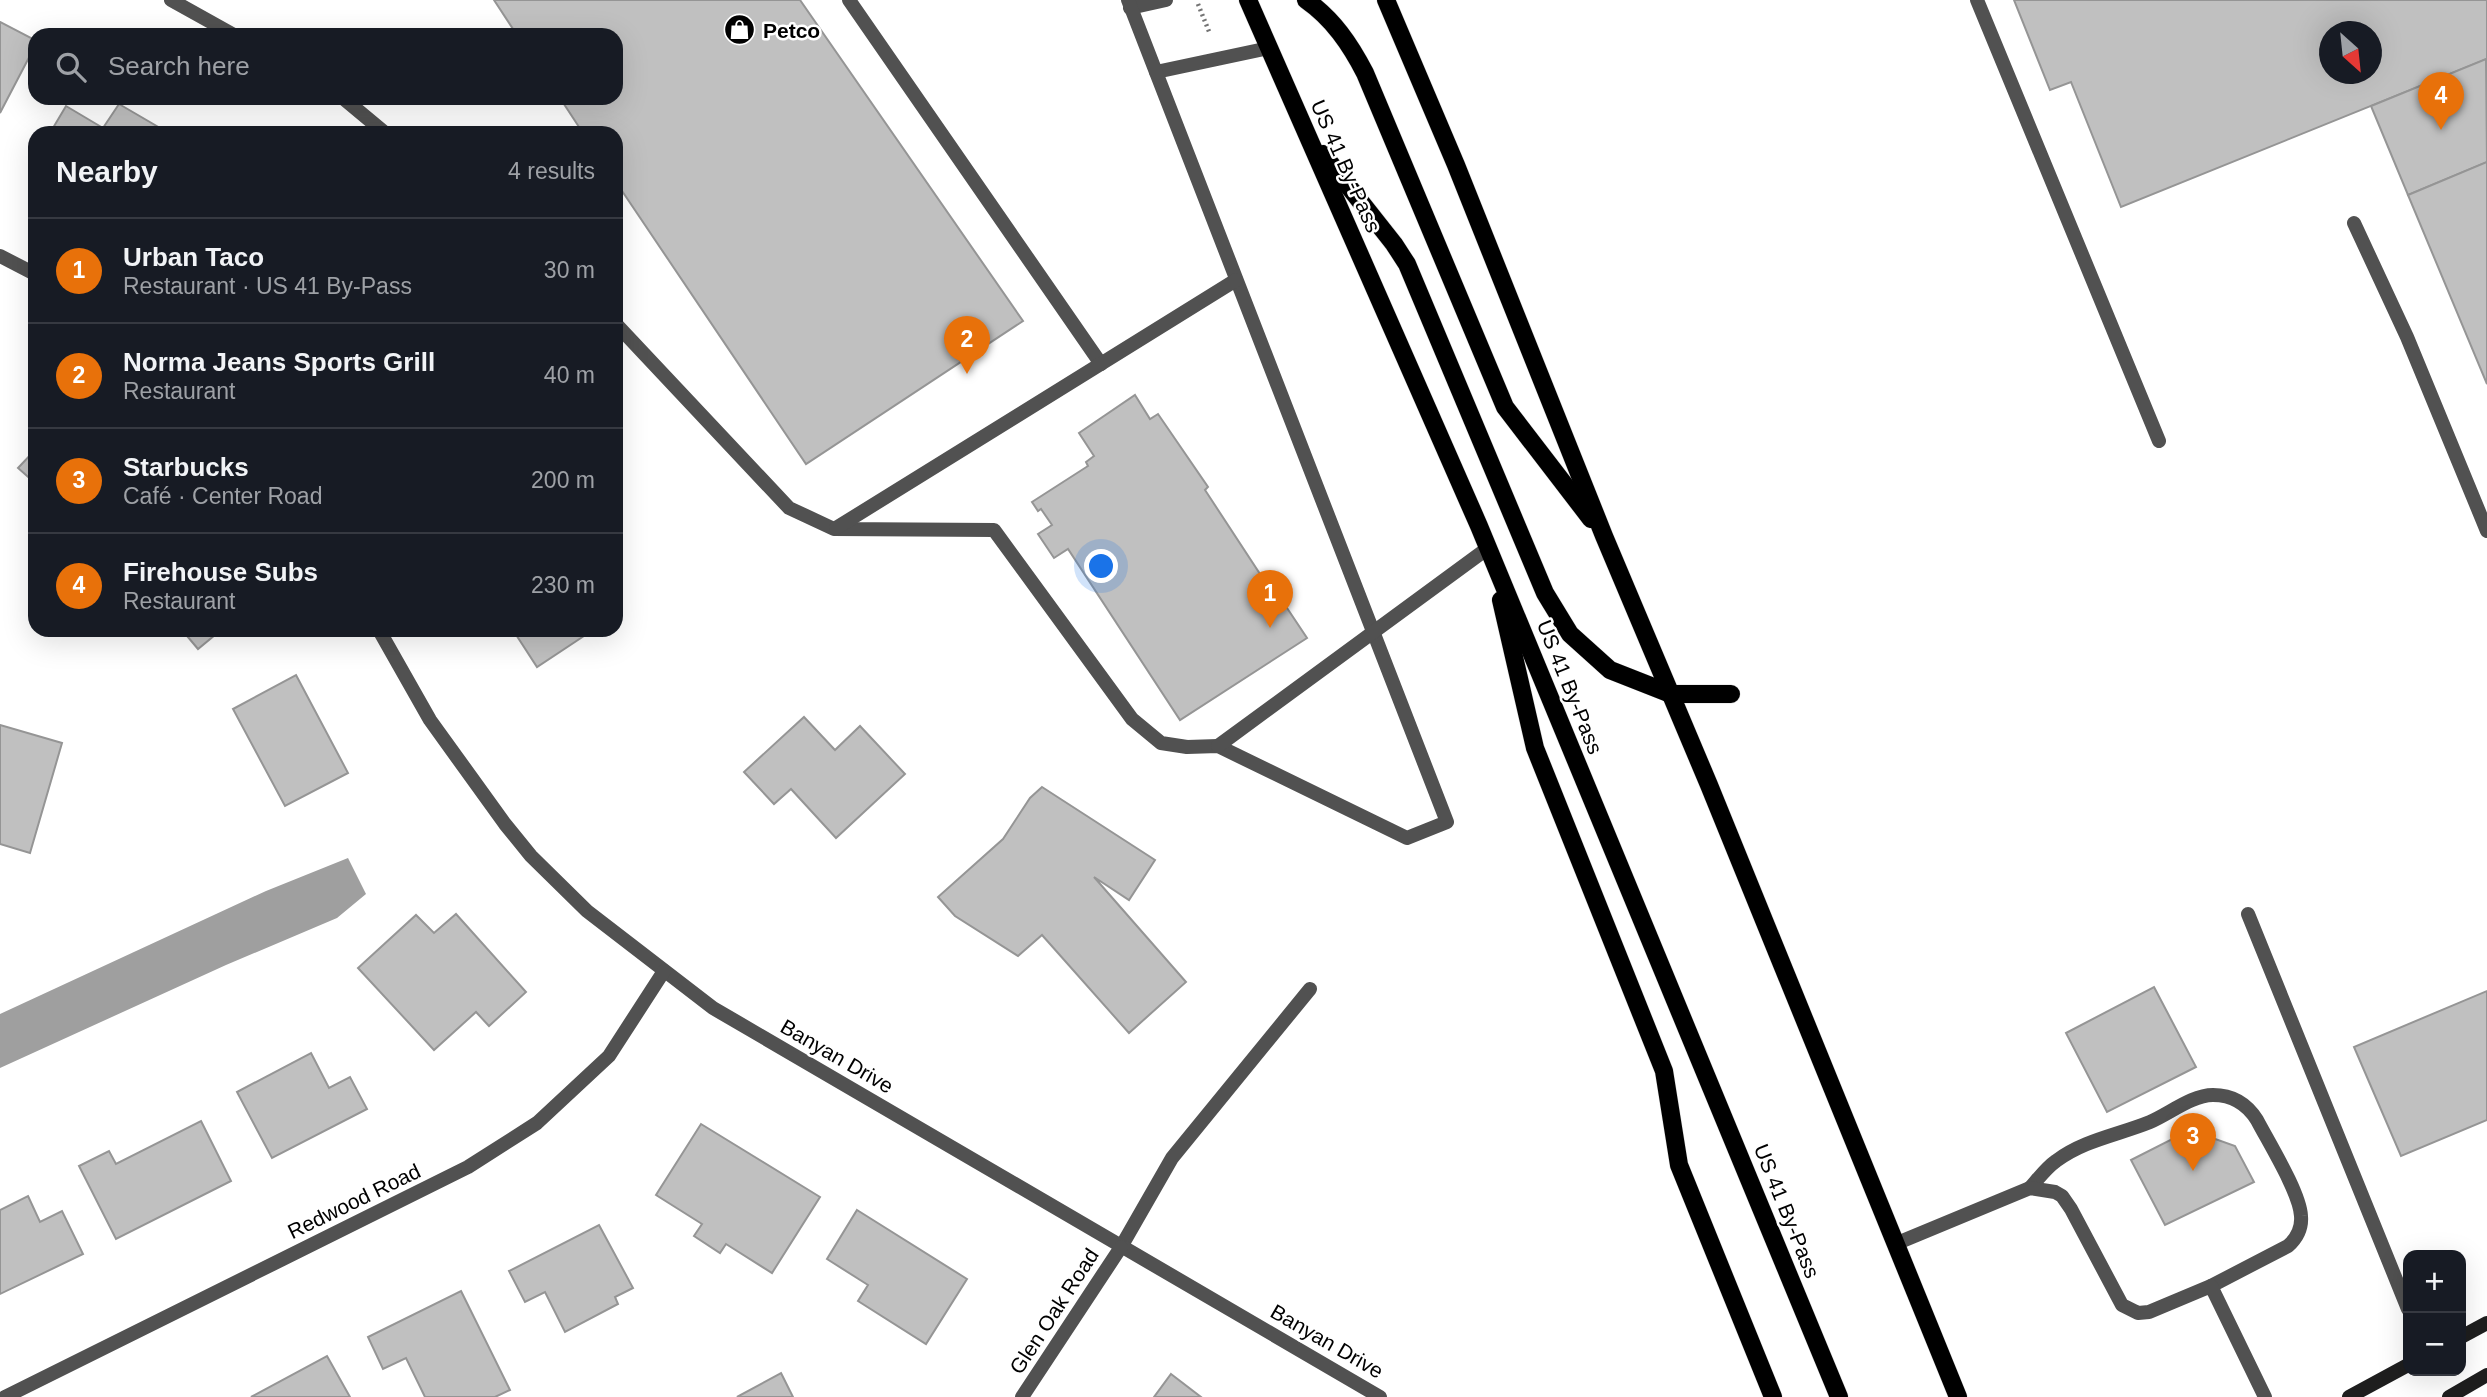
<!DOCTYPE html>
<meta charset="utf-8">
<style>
:root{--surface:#171b24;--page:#20242c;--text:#f1f3f6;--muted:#9ea1a6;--line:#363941;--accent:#8c9099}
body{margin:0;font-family:Helvetica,sans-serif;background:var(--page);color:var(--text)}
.controls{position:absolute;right:21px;bottom:21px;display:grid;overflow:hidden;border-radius:14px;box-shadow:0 7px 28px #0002}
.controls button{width:63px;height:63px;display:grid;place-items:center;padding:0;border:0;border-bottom:2px solid var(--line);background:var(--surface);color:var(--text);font:35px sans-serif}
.compass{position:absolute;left:2319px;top:21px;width:63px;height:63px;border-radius:50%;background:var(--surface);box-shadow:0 7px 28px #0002;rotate:153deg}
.you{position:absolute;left:1102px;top:567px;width:24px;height:24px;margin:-18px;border:5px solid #fff;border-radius:50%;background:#1a73e8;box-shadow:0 0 0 10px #1a73e833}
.badge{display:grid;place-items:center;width:46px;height:46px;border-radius:50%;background:var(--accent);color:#fff;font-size:23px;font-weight:700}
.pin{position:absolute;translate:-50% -58px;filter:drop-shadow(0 2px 4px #0008)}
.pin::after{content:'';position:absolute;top:37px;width:24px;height:21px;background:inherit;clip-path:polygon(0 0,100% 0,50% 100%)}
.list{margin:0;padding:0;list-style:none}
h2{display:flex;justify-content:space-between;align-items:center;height:91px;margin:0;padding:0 28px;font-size:30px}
h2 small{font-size:23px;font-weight:400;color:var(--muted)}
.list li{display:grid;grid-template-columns:46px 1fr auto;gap:21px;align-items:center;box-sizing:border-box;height:105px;padding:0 28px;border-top:2px solid var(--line)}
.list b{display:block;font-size:26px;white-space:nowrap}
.list p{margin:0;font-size:23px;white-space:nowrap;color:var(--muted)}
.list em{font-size:23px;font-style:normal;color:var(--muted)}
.icon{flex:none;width:38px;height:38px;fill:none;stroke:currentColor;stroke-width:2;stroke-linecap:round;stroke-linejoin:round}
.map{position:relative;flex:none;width:2487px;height:1397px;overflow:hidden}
.search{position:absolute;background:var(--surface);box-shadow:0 7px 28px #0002;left:28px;top:28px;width:595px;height:77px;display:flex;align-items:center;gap:18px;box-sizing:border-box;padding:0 24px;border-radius:21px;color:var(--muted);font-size:26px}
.panel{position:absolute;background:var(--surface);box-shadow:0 7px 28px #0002;left:28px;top:126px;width:595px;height:511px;border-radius:21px}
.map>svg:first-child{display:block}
.water{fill:#9f9f9f}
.building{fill:#c0c0c0;stroke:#959595;stroke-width:2;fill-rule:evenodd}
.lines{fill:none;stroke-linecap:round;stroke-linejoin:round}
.primary-casing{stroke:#dbdbdb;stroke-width:19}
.path{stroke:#737373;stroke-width:4.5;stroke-dasharray:2 3.5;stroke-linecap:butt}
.lane{stroke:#515151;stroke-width:14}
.street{stroke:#515151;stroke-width:14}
.secondary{stroke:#1e1e1e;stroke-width:14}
.primary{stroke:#000;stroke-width:18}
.labels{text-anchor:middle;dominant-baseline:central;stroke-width:5;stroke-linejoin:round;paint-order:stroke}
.poi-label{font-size:21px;font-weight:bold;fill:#000;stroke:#fff;text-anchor:start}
.street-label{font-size:21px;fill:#000;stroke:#fff}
</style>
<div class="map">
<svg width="2487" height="1397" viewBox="0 0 2487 1397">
<rect width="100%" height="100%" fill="#fff"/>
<polygon class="water" points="348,858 366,894 337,918 226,965 0,1068 0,1014 266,891"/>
<g class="building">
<polygon points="494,0 800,0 1023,321 806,464 616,182 616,133 583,133 560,98 616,98 616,35 517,35"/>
<path d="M2014,0H2487V59L2121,207L2071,82L2050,90ZM2330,32H2372V74H2330Z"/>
<polygon points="0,22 35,40 35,46 0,113"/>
<polygon points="2486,59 2487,162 2408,195 2371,106"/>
<polygon points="119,104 160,128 156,133 50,133 66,106 103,128"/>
<polygon points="2487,162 2487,384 2408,195"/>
<polygon points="1135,395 1150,419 1158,414 1208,487 1205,490 1264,580 1267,578 1307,638 1180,720 1068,549 1054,558 1038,534 1052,525 1041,509 1038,511 1032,502 1088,466 1086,462 1094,456 1079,433"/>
<polygon points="35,450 35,483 18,468"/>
<polygon points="182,630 221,630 198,649"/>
<polygon points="513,630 589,630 590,632 537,667"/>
<polygon points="296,675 348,773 285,806 233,709"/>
<polygon points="804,717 835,750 860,726 905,774 836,838 791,789 774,804 744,772"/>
<polygon points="0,725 62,743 30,853 0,844"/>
<polygon points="1042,787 1155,860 1129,900 1094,877 1186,982 1129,1033 1042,935 1018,956 955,916 938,897 1003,839 1030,798"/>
<polygon points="456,914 526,992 489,1026 476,1012 434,1050 358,968 416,915 434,933"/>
<polygon points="2154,987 2196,1067 2107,1112 2066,1033"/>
<polygon points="2487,991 2487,1120 2401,1156 2354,1047"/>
<polygon points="311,1053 329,1088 350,1077 367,1109 272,1158 237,1092"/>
<polygon points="201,1121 231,1181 116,1239 79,1166 109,1151 116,1164"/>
<polygon points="701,1124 820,1197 772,1273 726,1244 720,1253 694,1236 702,1224 656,1195"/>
<polygon points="2190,1130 2235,1146 2254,1182 2165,1225 2131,1160"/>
<polygon points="28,1196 40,1222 62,1211 83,1254 0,1294 0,1210"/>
<polygon points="857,1210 967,1279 926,1344 858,1301 868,1285 827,1259"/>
<polygon points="599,1225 633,1288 615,1297 618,1304 565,1332 545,1292 525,1302 509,1271"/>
<polygon points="461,1291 510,1390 495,1397 425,1397 406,1358 383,1369 368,1337"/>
<polygon points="327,1356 350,1397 251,1397"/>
<polygon points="781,1373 793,1397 737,1397"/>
<polygon points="1171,1374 1201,1397 1154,1397"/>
</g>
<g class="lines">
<defs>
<g id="primary">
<polyline points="1248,0 1479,526 1839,1397"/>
<path d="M1306,0C1333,19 1350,44 1365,73L1505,407L1591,519"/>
<polyline points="1386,0 1456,165 1604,536 1709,785 1958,1397"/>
<polyline points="1323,154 1394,244 1407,264 1545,593 1570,634 1610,670 1671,694 1731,694"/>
<polyline points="1501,600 1535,748 1664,1071 1679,1165 1773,1397"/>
</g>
</defs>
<use href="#primary" class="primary-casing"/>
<polyline class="path" points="1198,4 1210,34"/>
<g class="lane">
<polyline points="171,0 234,35"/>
<polyline points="849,0 1101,364"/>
<polyline points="1977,0 2159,441"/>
<polyline points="1130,8 1166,0"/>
<polyline points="1156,72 1269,48"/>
<polyline points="343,98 385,133"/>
<polyline points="2354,223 2407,337 2487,531"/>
<polyline points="616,324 789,508 834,529 994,530 1132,719 1161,743 1187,747 1218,746 1407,838 1447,822 1128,0"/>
<polyline points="836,528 1236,280"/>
<polyline points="1218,746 1488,548"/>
<polyline points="2248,914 2408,1309"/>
<path d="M2030,1188C2038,1179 2046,1168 2056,1161C2084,1140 2118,1135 2150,1122C2169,1114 2192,1095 2213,1095C2233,1095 2247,1104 2257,1120C2269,1143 2300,1193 2301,1216C2302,1228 2297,1238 2288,1246L2211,1286"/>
<polyline points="1895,1244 2030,1188 2055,1192 2062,1196 2071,1209 2122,1305 2138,1313 2149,1312 2211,1286 2265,1397"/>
<polyline points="1121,1247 1172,1158 1310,989"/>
</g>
<g class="street">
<polyline points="0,256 35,274"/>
<polyline points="379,630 430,720 505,824 531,856 587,911 713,1008 1380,1397"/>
<polyline points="5,1397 468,1167 537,1123 609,1056 664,971"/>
<polyline points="1022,1397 1121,1247"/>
</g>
<g class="secondary">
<polyline points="2461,1337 2487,1323"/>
<polyline points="2349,1397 2408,1365"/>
<polyline points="2449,1397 2487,1375"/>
</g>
<use href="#primary" class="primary"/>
</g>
<defs>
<symbol id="shop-disc" viewBox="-11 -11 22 22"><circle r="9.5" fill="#000" stroke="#fff"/><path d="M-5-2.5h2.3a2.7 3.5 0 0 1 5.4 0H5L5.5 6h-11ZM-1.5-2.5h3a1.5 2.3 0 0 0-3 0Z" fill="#fff"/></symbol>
</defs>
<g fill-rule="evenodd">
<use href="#shop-disc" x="722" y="12" width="35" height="35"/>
</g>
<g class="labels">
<g class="poi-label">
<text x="763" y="30">Petco</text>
</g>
<g class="street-label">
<text transform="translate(1346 166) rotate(66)">US 41 By-Pass</text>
<text transform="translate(1570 687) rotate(68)">US 41 By-Pass</text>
<text transform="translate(837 1056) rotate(30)">Banyan Drive</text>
<text transform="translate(354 1201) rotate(-26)">Redwood Road</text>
<text transform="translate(1787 1211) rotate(68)">US 41 By-Pass</text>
<text transform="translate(1054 1311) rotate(-57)">Glen Oak Road</text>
<text transform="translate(1327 1341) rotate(30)">Banyan Drive</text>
</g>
</g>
</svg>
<div class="controls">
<button>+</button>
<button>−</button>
</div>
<svg class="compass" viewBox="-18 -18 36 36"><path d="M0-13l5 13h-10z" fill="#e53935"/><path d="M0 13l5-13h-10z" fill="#9ea1a6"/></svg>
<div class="you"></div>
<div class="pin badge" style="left:1270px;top:628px;background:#e8710a">1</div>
<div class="pin badge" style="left:967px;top:374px;background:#e8710a">2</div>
<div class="pin badge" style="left:2193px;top:1171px;background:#e8710a">3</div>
<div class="pin badge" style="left:2441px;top:130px;background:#e8710a">4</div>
<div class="search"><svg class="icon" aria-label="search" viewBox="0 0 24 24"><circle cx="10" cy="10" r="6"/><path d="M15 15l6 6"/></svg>Search here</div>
<section class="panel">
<h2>Nearby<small>4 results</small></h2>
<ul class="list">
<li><span class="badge" style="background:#e8710a">1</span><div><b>Urban Taco</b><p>Restaurant · US 41 By-Pass</p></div><em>30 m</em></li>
<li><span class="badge" style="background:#e8710a">2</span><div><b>Norma Jeans Sports Grill</b><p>Restaurant</p></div><em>40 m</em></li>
<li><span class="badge" style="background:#e8710a">3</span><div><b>Starbucks</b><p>Café · Center Road</p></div><em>200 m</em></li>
<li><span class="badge" style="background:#e8710a">4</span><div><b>Firehouse Subs</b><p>Restaurant</p></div><em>230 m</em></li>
</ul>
</section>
</div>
